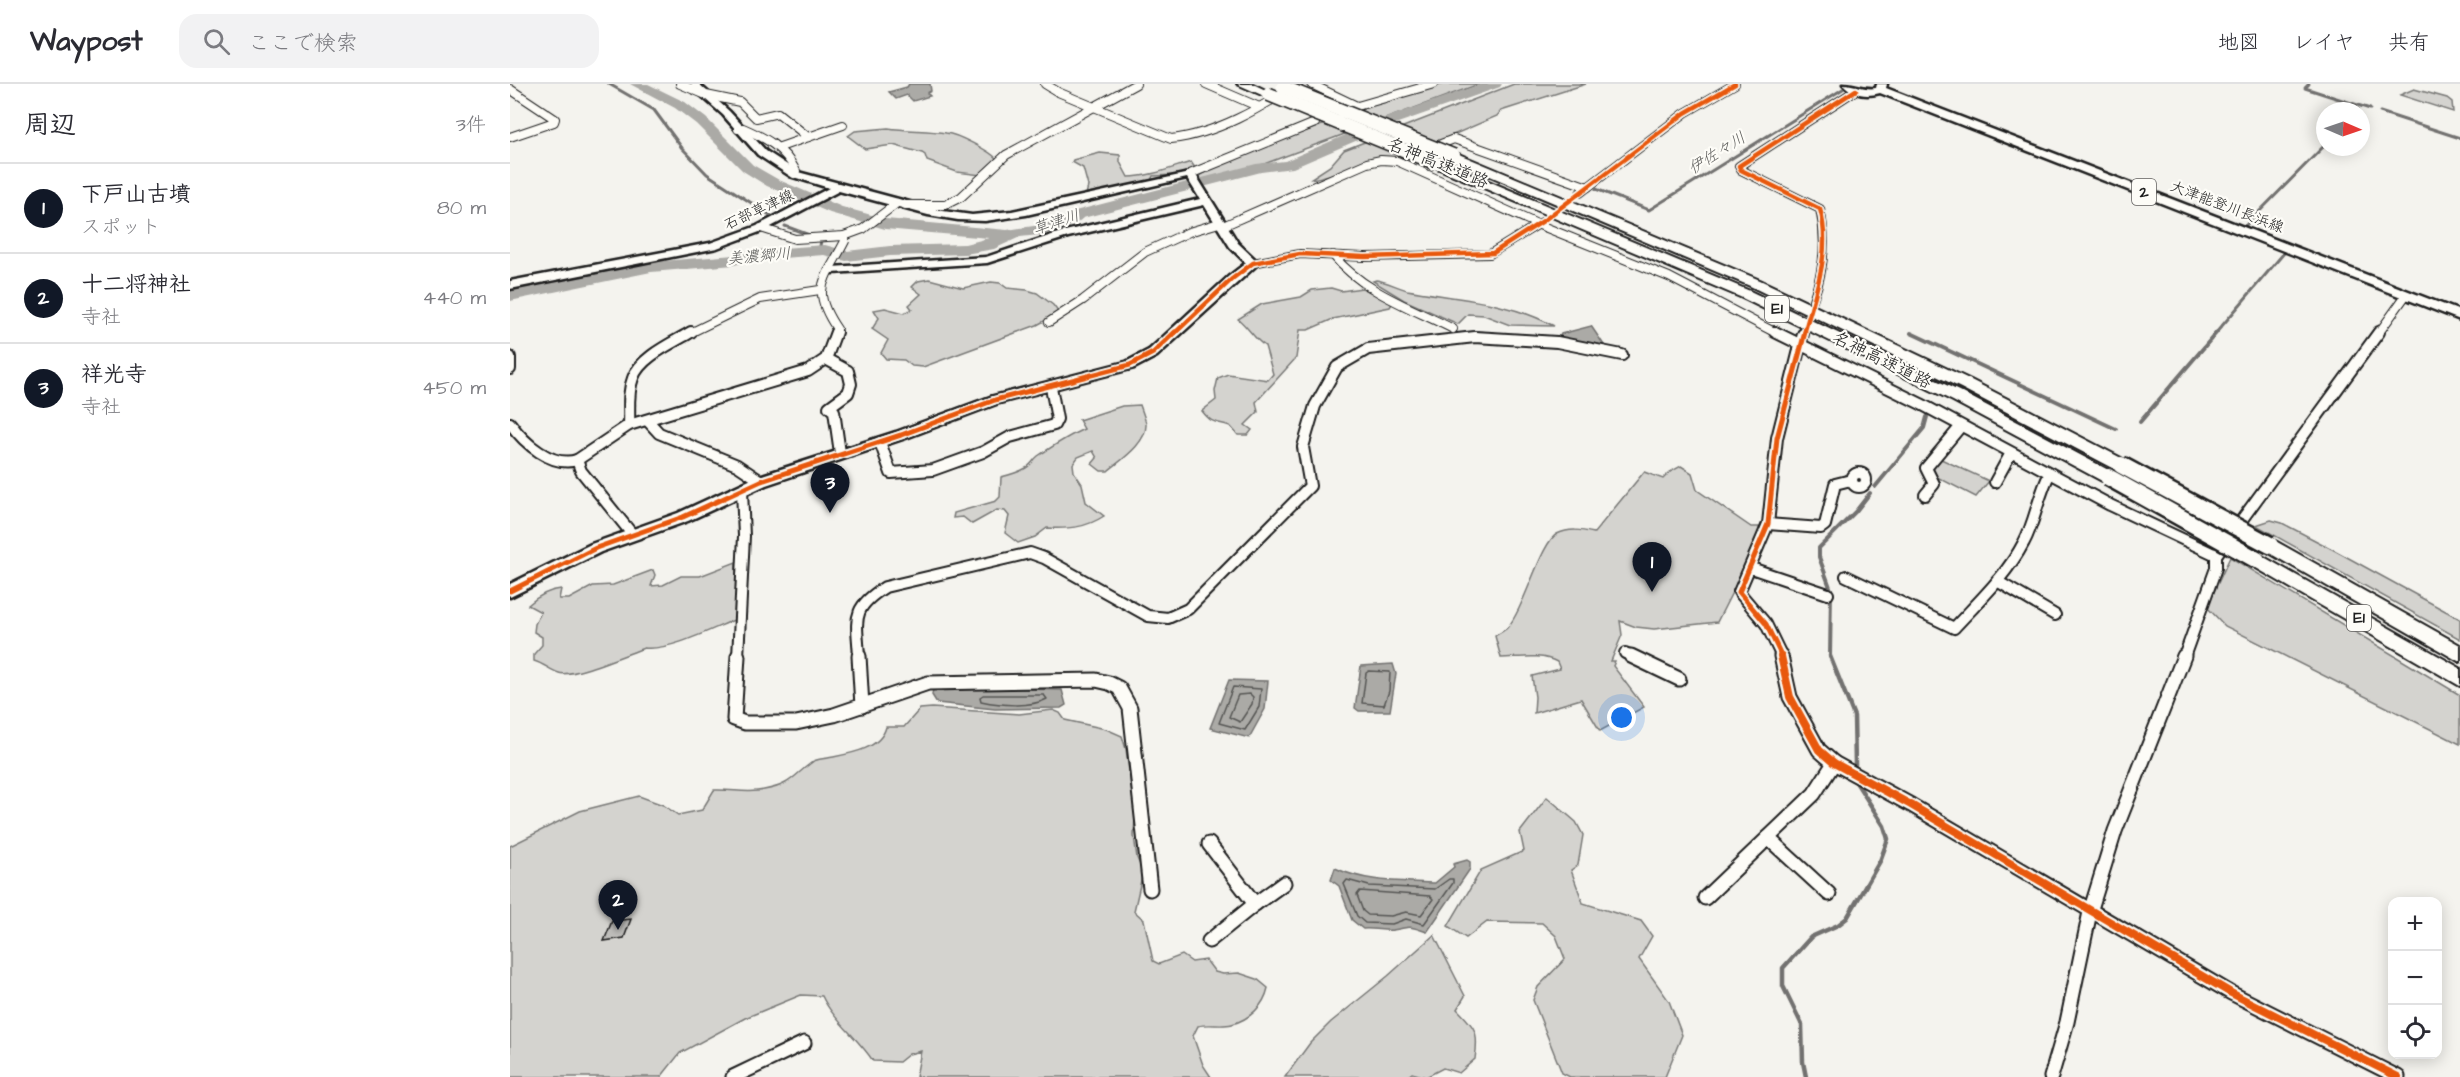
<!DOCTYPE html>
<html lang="ja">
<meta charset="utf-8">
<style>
:root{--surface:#fff;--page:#f2f2f3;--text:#2b2b33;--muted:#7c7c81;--line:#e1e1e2;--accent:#111827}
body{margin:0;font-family:"Architects Daughter","Klee One",sans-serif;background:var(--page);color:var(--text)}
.controls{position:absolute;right:18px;bottom:18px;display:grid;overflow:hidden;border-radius:12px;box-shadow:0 3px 15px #0003}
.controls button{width:54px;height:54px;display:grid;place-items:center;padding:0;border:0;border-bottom:2px solid var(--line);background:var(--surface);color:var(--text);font:30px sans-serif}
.compass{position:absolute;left:1806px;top:18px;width:54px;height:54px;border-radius:50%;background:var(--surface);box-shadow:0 3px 15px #0003;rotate:92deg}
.you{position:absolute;left:1112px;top:634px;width:21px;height:21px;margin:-15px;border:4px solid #fff;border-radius:50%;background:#1a73e8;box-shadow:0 0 0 9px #1a73e833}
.badge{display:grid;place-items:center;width:39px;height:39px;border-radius:50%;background:var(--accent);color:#fff;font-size:20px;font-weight:700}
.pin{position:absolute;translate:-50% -50px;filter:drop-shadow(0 2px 3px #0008)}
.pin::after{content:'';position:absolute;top:32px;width:21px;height:18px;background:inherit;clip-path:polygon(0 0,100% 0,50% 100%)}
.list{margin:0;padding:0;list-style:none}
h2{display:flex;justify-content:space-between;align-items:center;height:78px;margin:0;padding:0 24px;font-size:26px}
h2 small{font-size:20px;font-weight:400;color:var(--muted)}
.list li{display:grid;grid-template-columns:39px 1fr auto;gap:18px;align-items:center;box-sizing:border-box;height:90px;padding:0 24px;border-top:2px solid var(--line)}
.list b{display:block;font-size:22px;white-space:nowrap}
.list p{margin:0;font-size:20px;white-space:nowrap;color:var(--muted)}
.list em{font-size:20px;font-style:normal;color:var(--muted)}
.icon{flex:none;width:33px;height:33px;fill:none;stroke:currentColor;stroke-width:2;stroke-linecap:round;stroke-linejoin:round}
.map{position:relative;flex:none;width:1950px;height:993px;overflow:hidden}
header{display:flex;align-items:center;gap:36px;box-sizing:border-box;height:84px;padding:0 30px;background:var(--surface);border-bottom:2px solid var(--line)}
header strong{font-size:28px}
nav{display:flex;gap:33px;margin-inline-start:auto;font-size:21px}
.search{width:420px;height:54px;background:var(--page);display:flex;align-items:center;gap:15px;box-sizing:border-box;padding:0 21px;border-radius:18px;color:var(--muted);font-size:22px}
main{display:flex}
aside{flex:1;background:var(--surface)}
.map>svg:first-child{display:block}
.green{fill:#d4d3cf;stroke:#787876;stroke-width:1.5}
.water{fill:#abaaa6;stroke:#72716f;stroke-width:1.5}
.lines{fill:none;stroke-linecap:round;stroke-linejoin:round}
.shore{stroke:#555553;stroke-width:1.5}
.stream-far2{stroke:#72716f;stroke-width:3}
.stream-far1{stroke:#72716f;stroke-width:4}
.stream{stroke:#72716f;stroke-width:4.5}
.river{fill:#abaaa6;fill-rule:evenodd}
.building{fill:#bebdba;stroke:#1c1c1c;stroke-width:1.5}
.street-tunnel{stroke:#c9c8c4;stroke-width:8;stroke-dasharray:8 4;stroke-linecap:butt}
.street-far2-casing{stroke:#1c1c1c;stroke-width:10}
.street-far1-casing{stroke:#1c1c1c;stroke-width:14}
.street-casing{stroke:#1c1c1c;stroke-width:17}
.secondary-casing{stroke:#1c1c1c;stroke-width:5}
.primary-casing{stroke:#1c1c1c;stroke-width:5}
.highway-casing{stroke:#1c1c1c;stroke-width:4}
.street-far2{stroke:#fdfcf7;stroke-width:8}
.street-far1{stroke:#fdfcf7;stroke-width:10}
.street{stroke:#fdfcf7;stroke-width:13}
.secondary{fill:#fdfcf7;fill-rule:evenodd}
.primary{fill:#fdfcf7;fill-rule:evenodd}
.highway{fill:#fdfcf7;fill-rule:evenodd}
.highway-bridge-far1-casing{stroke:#1c1c1c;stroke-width:16;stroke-linecap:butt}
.highway-bridge-casing{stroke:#1c1c1c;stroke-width:21;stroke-linecap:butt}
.highway-bridge-far1{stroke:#fdfcf7;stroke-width:13}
.highway-bridge{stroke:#fdfcf7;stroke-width:16}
.cycleway-far2-casing{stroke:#fdfcf7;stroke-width:8}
.cycleway-far1-casing{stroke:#fdfcf7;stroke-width:9}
.cycleway-casing{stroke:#fdfcf7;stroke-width:11}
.cycleway-far2{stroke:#e8590c;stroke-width:4.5}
.cycleway-far1{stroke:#e8590c;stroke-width:5}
.cycleway{stroke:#e8590c;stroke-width:8}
.labels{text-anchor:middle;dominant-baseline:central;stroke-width:4.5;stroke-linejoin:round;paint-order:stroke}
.far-street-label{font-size:15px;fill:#1c1c1c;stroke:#fdfcf7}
.far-water-label{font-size:16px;font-style:italic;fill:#5c5c5a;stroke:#fdfcf7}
.shield{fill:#fdfcf7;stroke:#605f5e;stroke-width:1.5}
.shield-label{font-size:16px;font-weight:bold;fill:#1c1c1c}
.street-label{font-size:18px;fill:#1c1c1c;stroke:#fdfcf7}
</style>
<header>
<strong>Waypost</strong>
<div class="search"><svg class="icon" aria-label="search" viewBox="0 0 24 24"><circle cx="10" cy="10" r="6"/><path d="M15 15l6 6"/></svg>ここで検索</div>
<nav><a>地図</a><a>レイヤ</a><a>共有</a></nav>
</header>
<main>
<aside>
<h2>周辺<small>3件</small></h2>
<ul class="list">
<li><span class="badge">1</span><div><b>下戸山古墳</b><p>スポット</p></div><em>80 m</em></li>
<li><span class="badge">2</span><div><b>十二将神社</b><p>寺社</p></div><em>440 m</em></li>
<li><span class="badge">3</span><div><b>祥光寺</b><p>寺社</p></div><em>450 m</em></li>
</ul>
</aside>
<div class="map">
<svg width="1950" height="993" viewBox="0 0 1950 993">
<rect width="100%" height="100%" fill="#f4f3ee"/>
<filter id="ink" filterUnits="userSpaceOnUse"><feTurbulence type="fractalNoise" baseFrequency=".0167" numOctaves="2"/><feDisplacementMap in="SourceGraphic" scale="12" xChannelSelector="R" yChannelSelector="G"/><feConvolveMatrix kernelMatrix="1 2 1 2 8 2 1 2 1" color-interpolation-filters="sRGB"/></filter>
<g filter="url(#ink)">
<g class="green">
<path d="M934,0H969L754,80L691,97L690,91C724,71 764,58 802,45C845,28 888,10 934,0Z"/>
<path d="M1004,0H1076L991,27L987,32L890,74C853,69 834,92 800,95L820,82L834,66Z"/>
<polygon points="1904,5 1937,14 1942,18 1943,28 1890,11"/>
<path d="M378,44C398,47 417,46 436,49C447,50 480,67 487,75L471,91L447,88L417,77L415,71L412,69L383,61L355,65L338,52L345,47Z"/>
<path d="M590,69L610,71V78L618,93C639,93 661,84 681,78L685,84L668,91L643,92L641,96L576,111L578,102L573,84L562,78L563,76Z"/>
<polygon points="419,195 453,204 481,198 490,199 497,204 517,206 527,209 543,221 549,229 527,241 413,283 402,282 394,276 376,275 371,269 378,256 362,245 369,234 364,226 375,224 394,229 402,225 399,221 411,210 402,203 408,197"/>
<path d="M866,196C876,197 886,203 897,206C947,215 998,217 1044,242L1000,241L974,231L958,230L948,240L894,216L863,197Z"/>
<path d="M821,204L831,207L852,204L883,218L880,223L823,235L798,246H790L786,274L746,318L748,328L735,341L742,346L738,351H728L720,342C705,337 703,341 692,327L706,316L705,307L708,294L718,290L758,296L763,290L755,262C745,256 739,244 728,235L752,220L791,213L802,206Z"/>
<path d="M630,321C632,327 635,334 636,340C637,359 611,376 598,387H591L582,380L587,374L583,367L568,373L563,380L564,388L572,400L576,418L594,432C576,444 558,445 537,444L525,453L508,459L495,449L499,432L495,427L487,426L462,440L453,433L443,434L444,429L486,417L490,413L491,393C499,391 507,389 514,385C521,382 523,376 528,372C543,362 558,352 574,345L569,336L612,322Z"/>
<polygon points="1431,375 1479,397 1466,413 1425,392 1422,385"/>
<path d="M1171,382L1182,389L1187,406L1241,443H1249L1251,451L1207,538L1144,545L1126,543L1110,537L1112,551L1101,577H1105L1103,582L1134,623L1090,647L1071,615L1024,629L1025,613L1022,592L1050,585L1047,578C1031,569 1008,574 991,574L985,552C988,550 994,547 997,544C1014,526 1031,458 1047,450C1060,444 1071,446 1084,449L1134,388L1153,395L1160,388Z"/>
<polygon points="1761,436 1772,439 1824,466 1950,535 1950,555 1746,441"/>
<polygon points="1720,473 1950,611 1950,660 1715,542 1697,523"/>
<path d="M226,478V509L224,536C200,546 159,567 134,564C119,569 62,594 49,589C40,586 34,580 24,577V570L32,561V553L24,548L25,540L31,528L18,521C28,512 38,506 51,505L49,515H59L83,502L103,501L143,486L145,491L141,502L153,501L171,492H190Z"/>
<path d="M422,624L509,630L543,626L550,629L555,636L596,645L612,652L616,665L625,732L624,752L627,774L633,788L624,827L634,836L643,877L649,880L672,871L682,878L696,876L705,888L713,890L729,889L747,895L758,904C754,922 740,935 722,940C711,943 699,939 688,942L683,952L693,981L701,993H406L411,967L399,970L389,978L363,977C348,954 323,936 312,912L291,911L235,934L170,969L151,993H0V762L70,727L129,712L153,721L168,731L192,726L204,706C222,705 237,710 254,706C281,701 282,693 301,679C305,675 313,675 318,674C338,670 370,666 376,643H394L410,625Z"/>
<polygon points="1037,713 1066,738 1073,751 1068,781 1061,786 1073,819 1131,837 1142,852 1129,875 1159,917 1172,951 1155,993 1060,993 1052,989 1023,916 1028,903 1055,875 1046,852 1032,839 977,838 956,854 938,842 971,786 1014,767 1010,748"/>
<path d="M924,851L955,912L947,925C966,944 969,948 965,975L949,989L933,984L916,993L902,989L897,993H775L800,959L821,938L878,892Z"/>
</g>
<g class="water">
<polygon points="399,0 420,0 421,7 417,9 420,12 403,17 397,11 386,15 379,8 397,3"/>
<polygon points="1081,242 1096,264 1049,255 1051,250"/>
<polygon points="883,580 886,590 880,627 849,627 845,624 851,582"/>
<polygon points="719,596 758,597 755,625 739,654 700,644"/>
<polygon points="450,603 552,606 556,621 551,624 485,625 427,619 422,611 423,605"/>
<path d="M957,776L960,778V785L917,848C897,841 902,843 883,846C874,847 863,844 853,845L842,836L829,802L821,796L825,784C857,799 891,797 925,799L944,783L943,780Z"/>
</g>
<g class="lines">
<g class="shore">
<polygon points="859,587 880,588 879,607 874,621 852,619 856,589"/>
<polygon points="723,603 751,605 749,623 735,646 709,639"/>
<polygon points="740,610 743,613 742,620 730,638 719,633 728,611"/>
<path d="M473,611H534L537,615C520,624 490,621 471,617L470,613Z"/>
<polygon points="939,795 943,795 943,799 914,840 896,835 882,840 855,839 847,832 834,800 837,796 859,802 925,805"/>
<polygon points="850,807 920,812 923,815 911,831 896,828 881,832 858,831 853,827 847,811"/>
</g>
<g class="stream-far2">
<polyline points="99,0 144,26 172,64 197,90 263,133"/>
<polyline points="1799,0 1795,4 1860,25"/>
<polyline points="1846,27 1848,25"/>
<polyline points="1870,28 1950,54"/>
<polyline points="1086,105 1139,126 1336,3"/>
<polyline points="1736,141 1815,61"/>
<polyline points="275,142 302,152"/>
<polyline points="311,156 310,162 315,166"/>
<polyline points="1705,250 1774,169"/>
</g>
<g class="stream-far1">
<polyline points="1401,249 1606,345"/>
<polyline points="1630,338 1707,248"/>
<polyline points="1365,403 1414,344 1417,333"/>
<polyline points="1320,573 1321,506 1309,473 1309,464 1346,427 1360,409"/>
</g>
<g class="stream">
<polyline points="1320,572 1344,632 1345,681"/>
<polyline points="1296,993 1293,978 1292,941 1273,902 1273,884 1301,853 1328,841 1337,834 1370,777 1378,755 1374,742 1346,698"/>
</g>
<polygon class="river" points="120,0 138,0 175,18 196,34 243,81 269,96 332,123 376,135 497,146 530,141 555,133 561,128 746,80 775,77 875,34 971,0 992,0 990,3 885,40 783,84 751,88 573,134 567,139 538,150 510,153 484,165 455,170 380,172 336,177 314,171 244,176 224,181 141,188 0,217 0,207 141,178 224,171 244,166 315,161 337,167 380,162 455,160 479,154 375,145 320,129 257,102 233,87 186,40 165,24"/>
</g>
<polygon class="building" points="121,835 114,854 94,857 102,837"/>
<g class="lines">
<polyline class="street-tunnel" points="1033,137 1070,109"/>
<defs>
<g id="street-far2">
<polyline points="170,0 196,11 230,18 246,34 268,29 298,53"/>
<path d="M535,0L548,8L661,55C707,50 750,24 788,0"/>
<polyline points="696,0 747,22"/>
<polyline points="801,0 847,22"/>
<polyline points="0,5 45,35 44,38 0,53"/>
<polyline points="844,23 924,0"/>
<path d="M228,45L233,44C256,54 274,64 286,87L284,90"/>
<polyline points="270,63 333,41"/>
<polyline points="918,65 944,55 1078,103"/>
<polyline points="680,90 805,39"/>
<polyline points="1070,109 1175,29 1225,0"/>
<polyline points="396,121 435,121 451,113 496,71 626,0"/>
<polyline points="713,142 857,79 871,76 887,77 1027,140 1159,193 1268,250"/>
<polyline points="251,144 285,155 334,152 353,145 387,119"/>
<path d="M823,171C853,208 902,224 943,245"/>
<polyline points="743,179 790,170 855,173 980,170 1032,138"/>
<path d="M1303,216C1314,186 1317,156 1310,125L1231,86L1229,82L1346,6"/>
<polyline points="539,238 573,216 635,168 679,148 709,139"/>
<polyline points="178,250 250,215 310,206"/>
<path d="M325,250L327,245C299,204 315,197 335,157L334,152"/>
<polyline points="1868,250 1896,211"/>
</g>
<g id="street-far1">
<polyline points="1265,248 1411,320 1600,421 1706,471"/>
<polyline points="0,273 0,285"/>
<polyline points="316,275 338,287 341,300 338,309 319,323 324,327 330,369"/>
<polyline points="138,337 149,349 227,381 251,397"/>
<path d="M0,339C14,359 42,384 67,376"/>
<path d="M119,341C120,326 117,309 123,294C130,273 163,259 181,248"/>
<polyline points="370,358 381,389 423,386 473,368 500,353 544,341 547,335 541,303"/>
<circle cx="1349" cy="396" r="7"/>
<polyline points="1485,398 1501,369"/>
<polyline points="1415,411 1424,400 1416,384 1451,342"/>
<polyline points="1258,440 1311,444 1315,441 1325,400 1341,396"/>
<polyline points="122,450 71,387 67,376 119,341 298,287 316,275 326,248"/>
<polyline points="1241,484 1318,510"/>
<path d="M1336,492L1444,544C1469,517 1497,491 1514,458C1525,438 1528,412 1540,389"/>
<polyline points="1487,497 1545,531"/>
<polyline points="1115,569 1124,573"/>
<polyline points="228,573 234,452 232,406"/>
<path d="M349,573C347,535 340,525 375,503L520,469L534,474L638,532L658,534L678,525L800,402L793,363L805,322L827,283L858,265L965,253L1047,258L1112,271"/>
<polyline points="1272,573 1256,540 1229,508 1258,440 1267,354 1293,250"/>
<polyline points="1674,573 1706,484 1706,471 1869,248"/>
</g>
<g id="street">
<polyline points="228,572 224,635 235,639 286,639 324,631 418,599 586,596 599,599 609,604 620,624 640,805"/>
<polyline points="349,572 352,622"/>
<polyline points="1121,572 1169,595"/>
<polyline points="1271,572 1280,613 1309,666 1324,679 1401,721 1721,909 1888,993"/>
<polyline points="1258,754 1319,810"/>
<polyline points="699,760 745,820 699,857"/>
<polyline points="1195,814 1304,710 1324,679"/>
<polyline points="745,820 774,799"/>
<polyline points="223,993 294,959"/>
<polyline points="1541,993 1557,938 1580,828 1605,747 1674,572"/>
</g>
<polygon id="secondary" points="178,0 189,0 219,27 256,67 288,88 433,127 462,131 502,127 684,88 728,159 749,179 647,272 624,284 489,319 396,354 256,401 178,437 91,468 0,513 0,500 81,460 168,429 246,393 386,348 480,313 616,278 639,266 718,193 736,179 720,163 694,121 558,153 477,179 322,189 316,186 322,183 476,173 551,148 690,115 677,94 516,131 475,137 448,136 418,131 329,107 255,146 207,164 0,205 0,197 200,159 247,142 319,104 280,92 248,71 213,31"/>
<path id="primary" d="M1333,0C1345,0 1354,6 1366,4L1367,0H1377L1376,4L1950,227V236L1370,9C1356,13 1343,11 1333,0Z"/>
<g id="highway">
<polygon points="727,0 743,0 764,10 758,13 754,12"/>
<polygon points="944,68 1250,196 1461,296 1617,377 1619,381 1617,385 1605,385 1451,304 1240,202 940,75 940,69"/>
<polygon points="926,75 1240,207 1453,309 1604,389 1606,393 1604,397 1592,397 1443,317 1230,213 922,82 920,79"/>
<polygon points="1760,454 1950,561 1950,578 1754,466 1751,461 1754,456"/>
<polygon points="1747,469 1950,584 1950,602 1741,481 1738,476 1741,471"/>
</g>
</defs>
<use href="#street-far2" class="street-far2-casing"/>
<use href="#street-far1" class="street-far1-casing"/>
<use href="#street" class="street-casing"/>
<use href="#secondary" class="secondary-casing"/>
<use href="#primary" class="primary-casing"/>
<use href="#highway" class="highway-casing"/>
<use href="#street-far2" class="street-far2"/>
<use href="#street-far1" class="street-far1"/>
<use href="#street" class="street"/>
<use href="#secondary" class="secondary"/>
<use href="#primary" class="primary"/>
<use href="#highway" class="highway"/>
<defs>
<g id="highway-bridge-far1">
<polyline points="773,3 944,72"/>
<polyline points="758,10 926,79"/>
</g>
<g id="highway-bridge">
<polyline points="1611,381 1760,461"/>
<polyline points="1598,393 1747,476"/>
</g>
</defs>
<use href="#highway-bridge-far1" class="highway-bridge-far1-casing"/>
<use href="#highway-bridge" class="highway-bridge-casing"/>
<use href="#highway-bridge-far1" class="highway-bridge-far1"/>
<use href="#highway-bridge" class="highway-bridge"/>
<defs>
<g id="cycleway-far2">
<polyline points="664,250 722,195 743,179 790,170 855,173 983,169 1033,137 1175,29 1225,0"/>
<path d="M1294,250C1305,209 1322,167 1310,125L1231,86L1229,82L1346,6"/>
</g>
<g id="cycleway-far1">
<polyline points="0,507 86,464 173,433 251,397 391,351 485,316 620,281 643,269 665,248"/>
<polyline points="1272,573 1256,540 1229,508 1258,440 1267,354 1295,248"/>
</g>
<polyline id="cycleway" points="1271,572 1280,613 1309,666 1324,679 1401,721 1721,909 1888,993"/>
</defs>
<use href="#cycleway-far2" class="cycleway-far2-casing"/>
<use href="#cycleway-far1" class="cycleway-far1-casing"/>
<use href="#cycleway" class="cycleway-casing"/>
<use href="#cycleway-far2" class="cycleway-far2"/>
<use href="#cycleway-far1" class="cycleway-far1"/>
<use href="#cycleway" class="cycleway"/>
</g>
</g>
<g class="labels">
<g class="far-street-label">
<text transform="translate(1717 123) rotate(21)">大津能登川長浜線</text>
<text transform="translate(249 126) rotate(-25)">石部草津線</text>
</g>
<g class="far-water-label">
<text transform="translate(1207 69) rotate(-32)">伊佐々川</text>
<text transform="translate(546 138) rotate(-18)">草津川</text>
<text transform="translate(249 172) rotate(-5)">美濃郷川</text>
</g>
<g class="shield">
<rect x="1622" y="95" width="24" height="26" rx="4.5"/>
<rect x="1255" y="212" width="24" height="26" rx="4.5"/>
<rect x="1837" y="521" width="24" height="26" rx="4.5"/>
</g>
<g class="shield-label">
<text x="1634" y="108">2</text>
<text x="1267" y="225">E1</text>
<text x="1849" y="534">E1</text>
</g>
<g class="street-label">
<text transform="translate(928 79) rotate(22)">名神高速道路</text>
<text transform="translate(1372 276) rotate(26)">名神高速道路</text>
</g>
</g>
</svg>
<div class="controls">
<button>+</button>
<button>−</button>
<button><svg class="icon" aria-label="locate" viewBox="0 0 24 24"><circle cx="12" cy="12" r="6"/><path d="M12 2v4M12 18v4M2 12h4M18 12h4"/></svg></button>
</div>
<svg class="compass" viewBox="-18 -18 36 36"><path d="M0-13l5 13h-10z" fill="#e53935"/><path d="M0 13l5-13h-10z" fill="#7c7c81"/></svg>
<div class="you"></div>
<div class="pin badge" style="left:1142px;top:508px">1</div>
<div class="pin badge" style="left:108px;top:846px">2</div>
<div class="pin badge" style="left:320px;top:429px">3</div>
</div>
</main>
